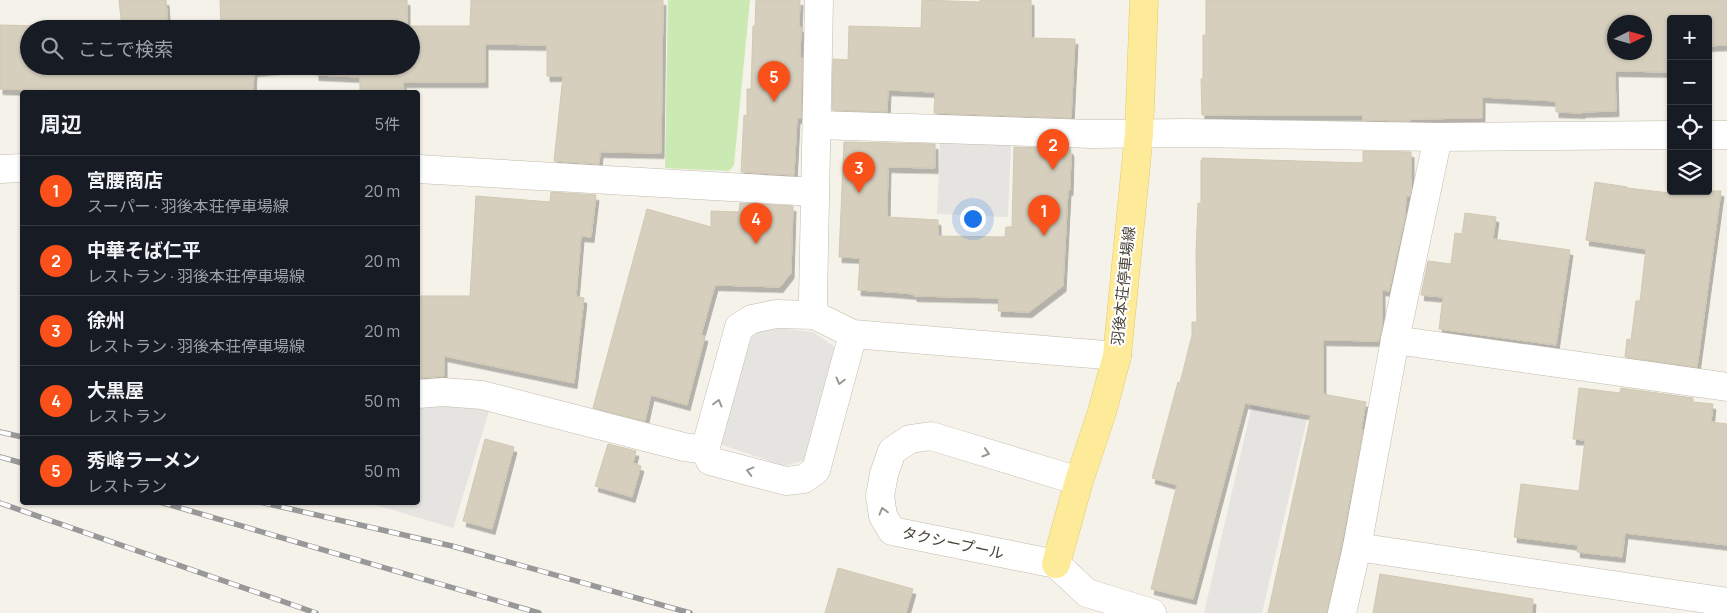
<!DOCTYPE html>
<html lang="ja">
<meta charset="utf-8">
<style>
:root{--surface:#171b24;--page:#242831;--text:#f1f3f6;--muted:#9ea1a6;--line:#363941;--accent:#fa511b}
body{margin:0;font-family:Manrope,"Noto Sans JP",sans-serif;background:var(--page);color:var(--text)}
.controls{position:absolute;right:15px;top:15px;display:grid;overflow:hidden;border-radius:5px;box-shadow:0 1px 4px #0004}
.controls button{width:45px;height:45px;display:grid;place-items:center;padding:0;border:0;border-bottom:1px solid var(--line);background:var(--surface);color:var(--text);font:25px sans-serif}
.compass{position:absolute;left:1607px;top:15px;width:45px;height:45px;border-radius:50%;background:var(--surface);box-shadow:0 1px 4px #0004;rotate:85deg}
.you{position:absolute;left:972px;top:218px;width:18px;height:18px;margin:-12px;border:4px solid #fff;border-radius:50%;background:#1a73e8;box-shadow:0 0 0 8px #1a73e833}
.badge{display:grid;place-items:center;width:32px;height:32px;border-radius:50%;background:var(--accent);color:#fff;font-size:16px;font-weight:700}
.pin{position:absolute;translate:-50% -41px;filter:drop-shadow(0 1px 2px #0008)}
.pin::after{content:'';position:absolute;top:26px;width:18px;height:15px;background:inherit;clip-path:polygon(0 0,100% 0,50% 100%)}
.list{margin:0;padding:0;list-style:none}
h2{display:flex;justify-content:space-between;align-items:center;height:65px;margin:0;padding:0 20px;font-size:21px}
h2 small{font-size:16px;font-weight:400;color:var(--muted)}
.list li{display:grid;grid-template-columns:32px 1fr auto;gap:15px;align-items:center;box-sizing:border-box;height:70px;padding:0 20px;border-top:1px solid var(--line)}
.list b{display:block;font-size:19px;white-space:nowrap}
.list p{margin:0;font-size:16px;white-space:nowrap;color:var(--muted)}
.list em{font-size:16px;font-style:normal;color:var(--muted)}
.icon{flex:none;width:28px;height:28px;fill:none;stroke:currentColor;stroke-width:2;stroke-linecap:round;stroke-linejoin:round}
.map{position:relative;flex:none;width:1727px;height:613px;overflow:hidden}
.search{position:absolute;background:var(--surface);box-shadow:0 1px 4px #0004;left:20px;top:20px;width:400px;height:55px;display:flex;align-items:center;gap:12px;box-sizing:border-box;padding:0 18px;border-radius:28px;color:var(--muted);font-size:19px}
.panel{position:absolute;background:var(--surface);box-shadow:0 1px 4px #0004;left:20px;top:90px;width:400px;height:415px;border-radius:5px}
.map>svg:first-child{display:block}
.green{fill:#cbe9b2}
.parking{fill:#e6e4e1}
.building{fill:#d6cfbe;stroke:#d1c8b2;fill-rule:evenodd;filter:url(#shadow)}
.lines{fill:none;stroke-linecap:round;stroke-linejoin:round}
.minor-casing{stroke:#c0bbac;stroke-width:29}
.major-casing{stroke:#e5ca67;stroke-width:29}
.minor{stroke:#fff;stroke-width:28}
.major{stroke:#feeb99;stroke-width:28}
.rail-casing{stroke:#989898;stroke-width:5.5}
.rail{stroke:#fff;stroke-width:4;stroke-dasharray:11;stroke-linecap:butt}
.oneway{stroke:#9b9891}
.labels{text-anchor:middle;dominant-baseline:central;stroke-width:4;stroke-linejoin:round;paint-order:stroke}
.street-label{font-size:15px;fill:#494337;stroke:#fff}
</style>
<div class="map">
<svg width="1727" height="613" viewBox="0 0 1727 613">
<defs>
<filter id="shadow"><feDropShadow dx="3" dy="5.5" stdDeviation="0" flood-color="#0004"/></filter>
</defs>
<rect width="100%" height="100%" fill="#f5f2e9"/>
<polygon class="green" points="668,0 750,0 734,165 729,171 665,168"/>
<g class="parking">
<polygon points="940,142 1011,145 1008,217 937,214"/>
<polygon points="772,327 813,332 835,347 806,460 784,466 717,443 753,333"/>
<polygon points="418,387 495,392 453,528 369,503 418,502"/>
<polygon points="1252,405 1307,419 1262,613 1204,613"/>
</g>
<g class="building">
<polygon points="119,0 166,0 168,29 29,29 29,66 307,66 254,71 253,92 113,92 0,89 0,25 122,28"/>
<polygon points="220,0 407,0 407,26 470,26 471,0 663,0 661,153 600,152 599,164 554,161 563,76 547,76 547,45 485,44 485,82 403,82 404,92 360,92 360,77 316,75 316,66 411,66 411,29 221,29"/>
<polygon points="756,0 800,0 799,27 801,27 800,58 802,58 801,118 797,118 794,175 741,172 744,115 747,116 747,89 751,89 753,26 755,26"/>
<polygon points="922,0 980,2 980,0 1031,0 1031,38 1075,39 1071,118 934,113 935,92 888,90 887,112 832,110 833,59 848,60 849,26 921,28"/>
<path d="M1206,0H1727V45L1708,46V19H1671V72L1615,71L1616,111L1582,112V113L1556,112V101L1482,97V118L1410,119V121L1363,120V115H1202L1201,79H1203V35H1206ZM1614,22H1644V52H1614Z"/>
<polygon points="844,142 935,144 935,168 888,167 887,217 938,220 938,236 1005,237 1006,227 1012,227 1014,147 1070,149 1071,152 1070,190 1068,190 1063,286 1029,312 998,311 999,298 914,296 914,294 891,292 858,290 860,258 839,257"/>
<polygon points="1363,151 1411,152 1411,188 1410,196 1406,196 1405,216 1389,291 1382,290 1382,327 1379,341 1323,340 1323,394 1366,402 1361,430 1363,430 1342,541 1327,613 1268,613 1311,415 1245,403 1193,599 1151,589 1177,485 1152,478 1178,382 1180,383 1192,335 1192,322 1197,322 1196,253 1198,203 1201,203 1201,160 1203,160 1202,158 1363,163"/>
<polygon points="1595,182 1627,187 1627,188 1687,195 1687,191 1721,191 1697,367 1625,357 1627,339 1631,340 1636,301 1640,301 1646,249 1586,240"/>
<polygon points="551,192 596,195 591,237 581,236 576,296 584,298 574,383 444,356 444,376 418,378 418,296 470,296 476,196 550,202"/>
<polygon points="740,203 793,206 791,273 780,287 715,285 701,335 705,336 687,405 651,395 645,421 593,408 647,209 711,227 711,211 739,212"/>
<polygon points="1465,213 1496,217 1493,239 1570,250 1556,345 1439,329 1443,297 1421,295 1428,261 1451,264 1455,233 1462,234"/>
<polygon points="1579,388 1620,393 1621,388 1693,398 1693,402 1713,404 1711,422 1727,424 1727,545 1625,533 1622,557 1577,552 1578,545 1514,537 1521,484 1579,491 1585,440 1573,439"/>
<polygon points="485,439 514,447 492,529 463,521"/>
<polygon points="608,444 636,451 633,463 641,466 632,497 595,486"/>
<polygon points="838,568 913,589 906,613 825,613"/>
<polygon points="1380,574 1533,599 1532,613 1373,613"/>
</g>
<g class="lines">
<defs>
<g id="minor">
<polyline points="817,125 1092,134 1186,133 1438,137 1671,135"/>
<polyline points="1708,135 1727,135"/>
<polyline points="0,169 22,168"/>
<polyline points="418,169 815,192"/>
<polyline points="814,315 813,299 819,0"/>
<polyline points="853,334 816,470 804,479 786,481 710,461 705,450 739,327 752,319 776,314 814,315 853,334 1117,356"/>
<polyline points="1395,340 1727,387"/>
<polyline points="418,394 443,392 482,395 684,447 705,450"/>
<polyline points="1079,481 931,436 910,439 892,451 884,474 880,496 883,516 892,531 1056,564 1087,593 1152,613"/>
<polyline points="1357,547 1727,602"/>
<polyline points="1342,613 1357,547 1395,340 1438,137"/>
</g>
<polyline id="major" points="1056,564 1079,481 1102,412 1117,356 1139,134 1144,0"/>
</defs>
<use href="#minor" class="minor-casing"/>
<use href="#major" class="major-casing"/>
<use href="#minor" class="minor"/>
<use href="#major" class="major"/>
<defs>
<g id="rail">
<polyline points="0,432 22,437"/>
<polyline points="0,457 22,463"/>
<polyline points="160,502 539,613"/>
<polyline points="260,502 452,546 690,613"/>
<polyline points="0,503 316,613"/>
</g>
</defs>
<use href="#rail" class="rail-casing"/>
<use href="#rail" class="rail"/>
</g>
<defs><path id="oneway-chevron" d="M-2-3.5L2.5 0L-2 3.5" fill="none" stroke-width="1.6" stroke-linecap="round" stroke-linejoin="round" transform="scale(1.25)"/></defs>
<g class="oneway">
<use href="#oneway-chevron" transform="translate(840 381) rotate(105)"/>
<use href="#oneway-chevron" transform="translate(718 403) rotate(-75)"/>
<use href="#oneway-chevron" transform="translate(986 453) rotate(17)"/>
<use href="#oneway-chevron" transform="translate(750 471) rotate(-165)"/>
<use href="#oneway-chevron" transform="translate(883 511) rotate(-105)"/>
</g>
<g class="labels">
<g class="street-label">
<text transform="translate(1123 286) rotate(-84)">羽後本荘停車場線</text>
<text transform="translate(953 543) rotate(12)">タクシープール</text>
</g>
</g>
</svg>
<div class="controls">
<button>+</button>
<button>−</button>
<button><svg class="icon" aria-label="locate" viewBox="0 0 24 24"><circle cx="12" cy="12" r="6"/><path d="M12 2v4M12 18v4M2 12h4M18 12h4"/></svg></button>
<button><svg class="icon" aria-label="layers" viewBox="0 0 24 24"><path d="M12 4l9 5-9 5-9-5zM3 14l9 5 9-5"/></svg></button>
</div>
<svg class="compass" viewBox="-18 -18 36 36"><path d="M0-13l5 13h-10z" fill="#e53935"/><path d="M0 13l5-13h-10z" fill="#9ea1a6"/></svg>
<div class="you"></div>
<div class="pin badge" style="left:1044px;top:236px">1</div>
<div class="pin badge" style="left:1053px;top:170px">2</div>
<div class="pin badge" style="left:859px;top:193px">3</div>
<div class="pin badge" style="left:756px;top:244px">4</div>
<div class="pin badge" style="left:774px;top:102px">5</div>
<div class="search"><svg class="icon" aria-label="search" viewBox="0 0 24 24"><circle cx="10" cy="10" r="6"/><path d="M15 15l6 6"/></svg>ここで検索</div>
<section class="panel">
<h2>周辺<small>5件</small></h2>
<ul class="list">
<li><span class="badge">1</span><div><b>宮腰商店</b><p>スーパー · 羽後本荘停車場線</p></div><em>20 m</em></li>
<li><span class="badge">2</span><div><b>中華そば仁平</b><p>レストラン · 羽後本荘停車場線</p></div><em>20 m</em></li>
<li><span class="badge">3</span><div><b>徐州</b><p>レストラン · 羽後本荘停車場線</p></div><em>20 m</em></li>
<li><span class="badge">4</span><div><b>大黒屋</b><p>レストラン</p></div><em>50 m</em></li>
<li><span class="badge">5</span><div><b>秀峰ラーメン</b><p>レストラン</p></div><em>50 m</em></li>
</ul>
</section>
</div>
